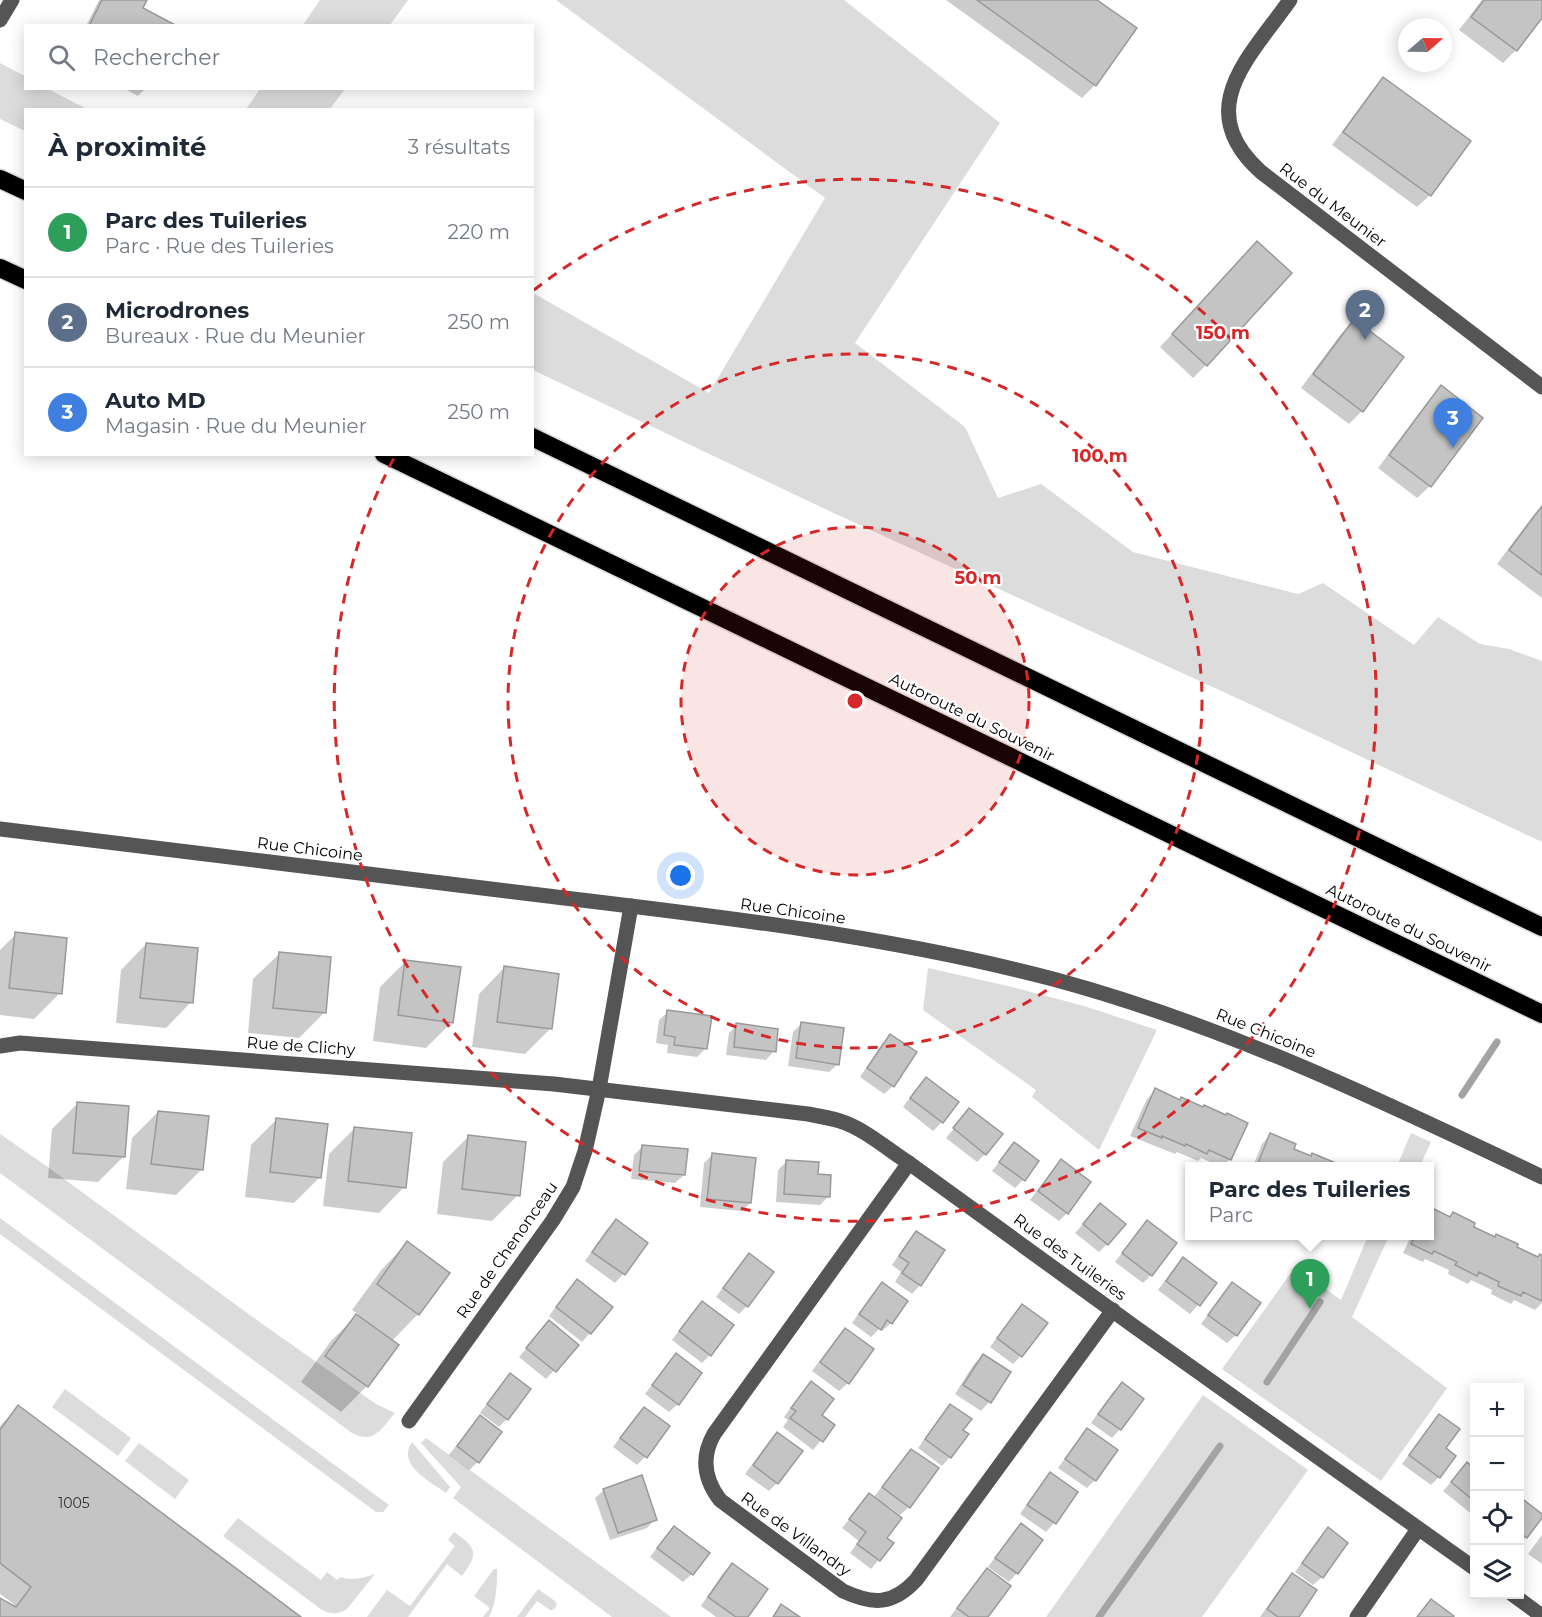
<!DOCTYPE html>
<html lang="fr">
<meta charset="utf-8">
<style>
:root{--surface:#fff;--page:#f6f6f7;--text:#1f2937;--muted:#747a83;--line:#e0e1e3;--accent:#000}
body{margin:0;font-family:Montserrat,sans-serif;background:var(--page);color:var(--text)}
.controls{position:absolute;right:18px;bottom:18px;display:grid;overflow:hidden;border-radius:0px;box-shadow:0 3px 15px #0003}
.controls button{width:54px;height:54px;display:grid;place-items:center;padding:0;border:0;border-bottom:2px solid var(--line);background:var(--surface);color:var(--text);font:30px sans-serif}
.compass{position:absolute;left:1398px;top:18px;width:54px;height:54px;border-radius:50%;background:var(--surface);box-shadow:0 3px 15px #0003;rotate:70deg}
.you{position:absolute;left:681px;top:876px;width:21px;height:21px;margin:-15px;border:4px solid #fff;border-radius:50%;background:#1a73e8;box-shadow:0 0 0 9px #1a73e833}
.badge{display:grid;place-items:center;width:39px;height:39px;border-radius:50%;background:var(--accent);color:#fff;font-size:20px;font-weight:700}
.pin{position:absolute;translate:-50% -50px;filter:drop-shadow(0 2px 3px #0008)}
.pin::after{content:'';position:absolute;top:32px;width:21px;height:18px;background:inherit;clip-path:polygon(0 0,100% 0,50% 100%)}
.popup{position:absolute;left:1185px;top:1162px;width:249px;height:78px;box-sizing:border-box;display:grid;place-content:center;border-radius:0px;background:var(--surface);filter:drop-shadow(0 2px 4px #0005);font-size:20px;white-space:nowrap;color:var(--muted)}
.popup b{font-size:22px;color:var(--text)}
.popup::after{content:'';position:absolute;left:50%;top:100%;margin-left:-12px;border:12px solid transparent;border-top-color:var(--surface)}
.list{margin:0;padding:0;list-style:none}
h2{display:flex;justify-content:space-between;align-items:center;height:78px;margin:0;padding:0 24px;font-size:26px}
h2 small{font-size:20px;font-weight:400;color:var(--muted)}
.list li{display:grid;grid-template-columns:39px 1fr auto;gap:18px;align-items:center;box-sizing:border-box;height:90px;padding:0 24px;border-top:2px solid var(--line)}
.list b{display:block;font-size:22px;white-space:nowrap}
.list p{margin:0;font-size:20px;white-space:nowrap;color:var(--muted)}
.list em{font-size:20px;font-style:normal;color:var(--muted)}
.icon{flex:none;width:33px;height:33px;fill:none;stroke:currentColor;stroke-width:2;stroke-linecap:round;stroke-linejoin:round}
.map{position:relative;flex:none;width:1542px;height:1617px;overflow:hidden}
.search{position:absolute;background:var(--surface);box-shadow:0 3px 15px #0003;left:24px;top:24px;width:510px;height:66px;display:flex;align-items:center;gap:15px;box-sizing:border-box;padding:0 21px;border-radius:0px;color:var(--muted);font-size:22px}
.panel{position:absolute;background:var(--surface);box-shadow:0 3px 15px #0003;left:24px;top:108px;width:510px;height:348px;border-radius:0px}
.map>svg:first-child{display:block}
.green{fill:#dcdcdc}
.shadow{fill:#0003}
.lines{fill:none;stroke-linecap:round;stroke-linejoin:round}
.stream{stroke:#a3a3a3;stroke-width:7}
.building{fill:#c4c4c4;stroke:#999;stroke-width:1.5}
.highway-casing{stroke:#dbdbdb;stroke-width:21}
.minor{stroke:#555;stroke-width:15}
.highway{stroke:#000;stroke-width:18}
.ring{fill:none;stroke:#d62828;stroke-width:3;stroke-dasharray:10 8}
.labels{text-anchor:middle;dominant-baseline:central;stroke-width:4.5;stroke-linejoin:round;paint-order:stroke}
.number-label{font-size:14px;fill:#313131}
.street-label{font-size:16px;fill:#000;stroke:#fff}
.centre{fill:#d62828;stroke:#fff;stroke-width:3}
.ring-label{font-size:18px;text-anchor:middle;font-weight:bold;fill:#d62828;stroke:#fff;stroke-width:4.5;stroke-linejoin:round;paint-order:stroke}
</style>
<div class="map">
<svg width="1542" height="1617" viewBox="0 0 1542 1617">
<rect width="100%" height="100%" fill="#fff"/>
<g class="green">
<polygon points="320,0 408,0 390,25 303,25"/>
<polygon points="556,0 844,0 1000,123 855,343 965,427 998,498 1041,484 1133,552 1298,594 1323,583 1414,645 1438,617 1480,644 1509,649 1542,661 1542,842 1241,700 827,510 533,370 533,293 709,393 825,198"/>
<polygon points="0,63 25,76 26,88 48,89 87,109 26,110 25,131 0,119"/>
<polygon points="260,89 260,88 345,89 330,109 246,109"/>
<polygon points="928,968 1008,986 1084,1006 1157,1030 1099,1150 1032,1097 1036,1090 923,1010"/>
<polygon points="1411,1133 1431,1142 1420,1166 1397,1166"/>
<path d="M0,1134L45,1165L254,1318L376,1404L395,1413C382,1428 374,1445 352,1433L0,1173Z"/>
<polygon points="0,1218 389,1505 383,1512 376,1512 0,1234"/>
<polygon points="1368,1236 1389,1236 1352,1317 1447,1388 1381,1481 1222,1369 1295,1267 1341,1300"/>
<polygon points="65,1389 131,1438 118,1456 52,1407"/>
<polygon points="1203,1395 1308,1470 1202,1617 1046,1617"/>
<polygon points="426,1438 671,1617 612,1617 453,1498 461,1487 421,1443"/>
<path d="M412,1442L450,1487L446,1493C431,1482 396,1465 412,1442Z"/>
<polygon points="139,1443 189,1480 175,1499 125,1461"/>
<path d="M238,1518L321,1580L327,1572L337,1580L340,1577C352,1581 363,1578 375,1574L347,1609C337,1615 331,1614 322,1610L223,1536Z"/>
<path d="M454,1532C477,1548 479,1553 462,1576L447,1564L408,1617H367L387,1590L410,1606L455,1546L448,1540Z"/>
<path d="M494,1569H497V1572C497,1587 496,1603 489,1617H483L490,1608L474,1596Z"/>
<path d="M538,1589L555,1601L557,1605C555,1608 554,1610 550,1610L537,1601L525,1617H517Z"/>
</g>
<g class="shadow">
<polygon points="99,0 145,0 141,9 174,26 86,26"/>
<polygon points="946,0 1095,0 1095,85 1082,98"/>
<polygon points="1482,0 1542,0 1542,15 1516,50 1503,63 1459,30"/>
<polygon points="1384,79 1430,195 1417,207 1332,145 1371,92"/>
<polygon points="123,88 146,88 138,96"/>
<polygon points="1244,256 1206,365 1193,378 1160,347"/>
<polygon points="1354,321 1362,411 1349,424 1301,388 1341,334"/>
<polygon points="1441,387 1430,486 1417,498 1378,468 1429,400"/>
<polygon points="1542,506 1542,598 1497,564 1535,513"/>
<polygon points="16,934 60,993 34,1019 0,1015 0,950"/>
<polygon points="146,944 191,1002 166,1028 116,1023 121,970"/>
<polygon points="279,954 325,1012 299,1038 248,1033 253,979"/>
<polygon points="406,961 452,1022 426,1048 373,1041 380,987"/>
<polygon points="504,968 550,1029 525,1054 472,1047 479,994"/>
<polygon points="668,1012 706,1048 697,1057 667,1053 668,1045 656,1043 659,1020"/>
<polygon points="802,1023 838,1064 829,1072 788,1066 793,1032"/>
<polygon points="737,1025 774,1051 766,1060 726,1055 729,1033"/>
<polygon points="890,1036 893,1086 884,1094 860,1077 882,1044"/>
<polygon points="926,1079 957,1102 942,1122 933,1131 903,1107 918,1087"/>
<polygon points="1156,1090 1230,1159 1223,1166 1219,1166 1201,1158 1198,1161 1177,1152 1175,1154 1130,1136 1147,1099"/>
<polygon points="78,1103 124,1156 98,1182 48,1178 52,1129"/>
<polygon points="969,1110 985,1154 977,1162 946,1138"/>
<polygon points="158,1112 202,1169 176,1195 126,1189 132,1138"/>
<polygon points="276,1120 320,1177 294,1203 245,1197 251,1145"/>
<polygon points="355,1128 404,1187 379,1213 323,1206 329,1154"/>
<polygon points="1270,1135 1291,1150 1310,1158 1336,1165 1336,1166 1253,1166 1262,1144"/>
<polygon points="468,1137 518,1195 492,1221 437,1214 443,1162"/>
<polygon points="1014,1144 1023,1180 1015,1188 992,1171"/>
<polygon points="642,1147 684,1175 675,1183 631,1179 634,1155"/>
<polygon points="713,1154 750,1203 742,1211 700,1207 704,1163"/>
<polygon points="787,1161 817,1175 828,1197 820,1205 776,1202 778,1170"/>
<polygon points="1061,1161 1067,1213 1059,1221 1030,1200 1053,1170"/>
<polygon points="1100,1205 1107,1244 1099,1252 1075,1233"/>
<polygon points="1430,1209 1494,1238 1496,1236 1515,1248 1537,1259 1542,1256 1542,1303 1535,1310 1514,1300 1511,1304 1491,1294 1492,1290 1471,1280 1468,1284 1448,1274 1449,1270 1425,1259 1423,1262 1403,1253 1411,1236 1430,1236"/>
<polygon points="616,1221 646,1243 623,1274 615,1283 585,1261 607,1229"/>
<polygon points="1147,1222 1151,1275 1143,1283 1115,1262 1139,1231"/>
<polygon points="916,1232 920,1285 912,1294 895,1282 901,1272 892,1265 908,1241"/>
<polygon points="407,1243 418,1314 391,1342 397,1346 367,1386 341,1412 301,1382 331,1341 358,1314 352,1310 382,1269"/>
<polygon points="749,1255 747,1306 739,1314 716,1297 741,1263"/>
<polygon points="1183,1259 1215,1283 1198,1305 1190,1314 1158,1290 1175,1267"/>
<polygon points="577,1281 590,1333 582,1342 549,1316 568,1290"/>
<polygon points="882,1284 891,1323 882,1331 879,1329 871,1337 852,1323 874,1292"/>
<polygon points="1232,1284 1236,1335 1227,1343 1201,1324 1224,1292"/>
<polygon points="1023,1306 1021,1356 1013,1364 990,1347 1014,1314"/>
<polygon points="694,1311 710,1355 702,1363 672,1340"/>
<polygon points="845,1330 848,1383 839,1391 812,1371 837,1338"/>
<polygon points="541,1331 577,1345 546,1379 519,1357"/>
<polygon points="983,1356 1008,1373 989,1402 981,1411 955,1394 974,1364"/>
<polygon points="668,1364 678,1404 669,1412 645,1394"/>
<polygon points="510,1375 507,1419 499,1427 480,1413 502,1383"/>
<polygon points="811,1383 819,1415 833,1426 813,1450 783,1427 788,1420 784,1417 802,1392"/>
<polygon points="1122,1384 1142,1399 1120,1429 1112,1438 1091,1423 1113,1392"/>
<polygon points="951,1406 961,1430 967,1434 950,1457 942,1466 918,1448 942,1414"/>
<polygon points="18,1407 299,1617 0,1617 0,1600 13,1607 15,1605 0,1594 0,1426"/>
<polygon points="644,1409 668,1427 645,1457 637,1465 613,1447 635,1417"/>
<polygon points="1440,1416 1444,1449 1439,1477 1431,1485 1402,1464 1431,1424"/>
<polygon points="480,1417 478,1462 469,1470 449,1455 472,1425"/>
<polygon points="1087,1430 1095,1480 1087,1488 1058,1468 1079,1439"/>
<polygon points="777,1434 777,1483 769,1491 745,1474 769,1442"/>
<polygon points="903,1459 909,1507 900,1515 889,1507 888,1509 885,1538 892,1544 871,1569 850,1553 859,1541 842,1528 869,1495 873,1498"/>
<polygon points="1467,1464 1474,1470 1474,1516 1443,1491"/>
<polygon points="1050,1474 1076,1493 1054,1523 1046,1532 1020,1514 1042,1483"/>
<polygon points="604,1490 655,1519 647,1528 610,1540 595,1498"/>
<polygon points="1520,1499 1542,1516 1520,1544"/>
<polygon points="1021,1525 1017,1573 1009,1582 988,1567 1012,1534"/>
<polygon points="674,1528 692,1574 683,1582 650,1557 666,1536"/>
<polygon points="1328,1529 1322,1577 1313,1585 1295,1572 1319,1538"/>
<polygon points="1542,1535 1542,1564 1528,1554"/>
<polygon points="732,1565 746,1617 716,1617 701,1606 723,1573"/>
<polygon points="987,1570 986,1617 950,1617 978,1579"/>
<polygon points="1292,1575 1297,1617 1260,1617 1284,1583"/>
</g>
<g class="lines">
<g class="stream">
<polyline points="1462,1095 1497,1042"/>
<polyline points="1267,1382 1320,1302"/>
<polyline points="1099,1617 1220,1446"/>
</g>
</g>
<g class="building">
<polygon points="102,0 147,0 143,8 177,26 89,26"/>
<polygon points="977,0 1097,0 1137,28 1096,86"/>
<polygon points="1484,0 1542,0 1542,18 1517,51 1471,17"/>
<polygon points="1383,77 1471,141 1431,196 1343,132"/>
<polygon points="1257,241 1292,273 1207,366 1172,334"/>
<polygon points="1354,319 1404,357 1363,412 1313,374"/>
<polygon points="1441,385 1483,418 1431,487 1389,455"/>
<polygon points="1542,506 1542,575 1509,550"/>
<polygon points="15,932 67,938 62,994 9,988"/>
<polygon points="146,943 198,948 193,1003 140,998"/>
<polygon points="279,952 331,957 326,1013 273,1008"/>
<polygon points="405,960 461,967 453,1023 398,1015"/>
<polygon points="504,966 559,974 552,1029 497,1022"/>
<polygon points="667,1010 712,1016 707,1049 674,1045 675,1037 664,1035"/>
<polygon points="801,1022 844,1028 839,1065 796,1058"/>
<polygon points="736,1023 778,1029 776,1052 734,1047"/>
<polygon points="890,1034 917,1052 894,1087 867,1068"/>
<polygon points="926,1077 959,1102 943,1123 910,1098"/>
<polygon points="1155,1088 1180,1100 1181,1097 1203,1107 1204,1105 1226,1115 1227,1113 1248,1123 1231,1160 1209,1150 1207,1154 1186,1144 1185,1146 1162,1136 1162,1138 1138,1128"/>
<polygon points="77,1102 129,1106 125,1157 73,1153"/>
<polygon points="969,1108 1003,1134 986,1155 953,1128"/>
<polygon points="158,1111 209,1116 203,1170 151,1164"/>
<polygon points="276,1118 328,1124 321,1178 270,1172"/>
<polygon points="354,1127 412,1133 406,1188 348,1181"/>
<polygon points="1270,1133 1296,1144 1294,1149 1311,1156 1312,1153 1338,1164 1337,1166 1257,1166"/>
<polygon points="468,1135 526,1142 520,1196 462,1189"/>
<polygon points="1014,1142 1039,1161 1025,1181 999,1162"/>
<polygon points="642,1145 688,1149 685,1175 639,1171"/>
<polygon points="712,1153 756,1158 751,1203 707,1199"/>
<polygon points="1061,1159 1091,1182 1068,1214 1038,1191"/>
<polygon points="786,1160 819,1162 818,1174 831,1175 830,1197 784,1194"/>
<polygon points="1100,1203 1126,1224 1108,1245 1083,1224"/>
<polygon points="1430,1207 1450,1217 1453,1212 1475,1223 1474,1227 1495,1237 1496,1234 1518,1244 1517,1247 1538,1257 1540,1254 1542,1255 1542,1301 1523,1292 1521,1296 1498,1286 1499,1282 1479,1272 1477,1276 1455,1265 1457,1262 1434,1251 1432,1254 1411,1244 1415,1236 1430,1236"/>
<polygon points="616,1219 648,1243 625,1275 592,1252"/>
<polygon points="1147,1220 1177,1243 1152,1276 1122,1253"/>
<polygon points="916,1231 945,1250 921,1286 902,1273 909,1263 899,1256"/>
<polygon points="407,1241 450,1273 419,1315 377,1284"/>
<polygon points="749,1253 774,1272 748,1307 723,1288"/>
<polygon points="1183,1257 1217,1283 1200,1306 1166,1281"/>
<polygon points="577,1279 613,1307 591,1334 556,1307"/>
<polygon points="882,1282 908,1301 892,1324 887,1320 881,1330 859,1314"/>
<polygon points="1232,1282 1261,1303 1237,1336 1208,1315"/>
<polygon points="702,1301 734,1325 711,1356 679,1331"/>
<polygon points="1022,1304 1048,1323 1022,1357 997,1338"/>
<polygon points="356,1314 399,1345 368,1387 325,1356"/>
<polygon points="549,1320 579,1345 556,1372 526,1348"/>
<polygon points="845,1328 874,1349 849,1384 820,1362"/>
<polygon points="676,1353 702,1373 679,1405 652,1385"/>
<polygon points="983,1354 1011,1372 991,1403 963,1385"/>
<polygon points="510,1373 531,1389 508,1420 487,1404"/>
<polygon points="811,1381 834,1399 822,1415 835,1425 823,1442 790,1418 796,1411 791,1408"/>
<polygon points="1122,1382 1144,1399 1121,1430 1098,1414"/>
<polygon points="950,1404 972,1419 963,1430 969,1434 951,1458 925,1439"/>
<polygon points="18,1405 110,1474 301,1617 0,1617 0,1598 16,1607 31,1587 0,1563 0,1430"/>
<polygon points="644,1407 670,1426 647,1458 620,1438"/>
<polygon points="1439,1414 1460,1429 1446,1448 1456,1456 1440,1478 1409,1455"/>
<polygon points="480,1415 502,1432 479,1463 457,1446"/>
<polygon points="1087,1428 1118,1450 1096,1481 1065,1459"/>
<polygon points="777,1432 803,1451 778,1484 753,1465"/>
<polygon points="911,1449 939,1468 910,1508 882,1487"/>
<polygon points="1467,1462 1474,1468 1474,1501 1451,1482"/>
<polygon points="1050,1472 1078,1492 1056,1524 1027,1505"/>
<polygon points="642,1475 657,1520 618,1533 603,1489"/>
<polygon points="869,1493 902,1518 887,1538 894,1543 880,1561 857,1544 866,1532 849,1519"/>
<polygon points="1520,1497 1542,1514 1542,1518 1527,1538 1520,1533"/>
<polygon points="1021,1523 1043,1540 1018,1574 995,1558"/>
<polygon points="674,1526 710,1553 693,1575 657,1548"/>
<polygon points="1328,1527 1348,1543 1323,1578 1302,1563"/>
<polygon points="732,1563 768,1589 748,1617 736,1617 708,1597"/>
<polygon points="987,1568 1011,1586 988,1617 969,1617 957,1608"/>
<polygon points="1292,1573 1317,1590 1299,1617 1278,1617 1267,1609"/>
<polygon points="1431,1599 1454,1616 1453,1617 1417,1617"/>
<polygon points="781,1604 800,1617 773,1617"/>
</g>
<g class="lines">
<defs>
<g id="highway">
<polyline points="0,179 26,191"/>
<polyline points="0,268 26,280"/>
<polyline points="532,437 1542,927"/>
<polyline points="384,454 1542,1014"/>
</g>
</defs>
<use href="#highway" class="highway-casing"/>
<g class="minor">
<path d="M1290,0C1250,57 1191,109 1261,172L1542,387"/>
<polyline points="0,20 12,0"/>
<path d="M0,829C183,851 365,874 548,896C716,916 890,936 1053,979C1224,1025 1383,1101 1542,1177"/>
<path d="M0,1046L20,1043L554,1084L808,1114C819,1116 830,1118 840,1121C865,1129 887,1149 909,1163L1135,1327L1474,1568"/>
<path d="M909,1163L714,1434C701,1457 704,1479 720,1500L843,1591C873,1605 893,1605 916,1580L1113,1310"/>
<polyline points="409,1421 553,1220 573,1187 585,1151 599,1089 631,906"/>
<polyline points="1512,1594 1542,1616"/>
<polyline points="1357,1617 1418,1529"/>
</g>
<use href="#highway" class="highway"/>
</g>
<circle cx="855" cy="701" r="174" fill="#d62828" fill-opacity=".12"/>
<g class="ring">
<circle cx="855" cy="701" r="174"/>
<circle cx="855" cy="701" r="347"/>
<path d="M534 290A521 521 0 1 1 395 456"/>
</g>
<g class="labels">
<g class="number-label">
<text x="74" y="1503">1005</text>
</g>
<g class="street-label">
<text transform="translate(1333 205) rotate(37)">Rue du Meunier</text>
<text transform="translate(972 717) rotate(26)">Autoroute du Souvenir</text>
<text transform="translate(310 849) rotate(7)">Rue Chicoine</text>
<text transform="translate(793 911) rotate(8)">Rue Chicoine</text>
<text transform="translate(1409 928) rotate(26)">Autoroute du Souvenir</text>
<text transform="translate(1266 1033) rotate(22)">Rue Chicoine</text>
<text transform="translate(301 1046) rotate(4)">Rue de Clichy</text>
<text transform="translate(507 1250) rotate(-55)">Rue de Chenonceau</text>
<text transform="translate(1070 1257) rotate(36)">Rue des Tuileries</text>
<text transform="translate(796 1534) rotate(36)">Rue de Villandry</text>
</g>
</g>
<circle cx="855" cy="701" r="9" class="centre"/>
<g class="ring-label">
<text x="1223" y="339">150 m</text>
<text x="1100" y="462">100 m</text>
<text x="978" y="584">50 m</text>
</g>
</svg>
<div class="controls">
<button>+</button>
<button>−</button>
<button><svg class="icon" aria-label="locate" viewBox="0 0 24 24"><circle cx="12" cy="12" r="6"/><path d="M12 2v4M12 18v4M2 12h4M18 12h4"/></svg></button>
<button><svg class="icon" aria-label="layers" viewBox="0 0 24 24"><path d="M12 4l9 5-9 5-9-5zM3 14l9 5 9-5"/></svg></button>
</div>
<svg class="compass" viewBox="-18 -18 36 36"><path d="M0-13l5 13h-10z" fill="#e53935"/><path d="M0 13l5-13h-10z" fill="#747a83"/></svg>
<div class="you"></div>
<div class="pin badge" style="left:1310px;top:1309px;background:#2e9e5b">1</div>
<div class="popup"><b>Parc des Tuileries</b>Parc</div>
<div class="pin badge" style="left:1365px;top:340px;background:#5c6f8a">2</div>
<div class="pin badge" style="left:1453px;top:448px;background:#3f7fe0">3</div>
<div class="search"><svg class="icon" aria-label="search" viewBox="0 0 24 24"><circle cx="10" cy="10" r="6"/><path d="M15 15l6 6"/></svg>Rechercher</div>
<section class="panel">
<h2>À proximité<small>3 résultats</small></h2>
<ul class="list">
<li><span class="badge" style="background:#2e9e5b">1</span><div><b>Parc des Tuileries</b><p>Parc · Rue des Tuileries</p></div><em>220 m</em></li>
<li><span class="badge" style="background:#5c6f8a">2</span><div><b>Microdrones</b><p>Bureaux · Rue du Meunier</p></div><em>250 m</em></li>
<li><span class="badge" style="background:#3f7fe0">3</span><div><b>Auto MD</b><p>Magasin · Rue du Meunier</p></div><em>250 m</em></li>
</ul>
</section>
</div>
